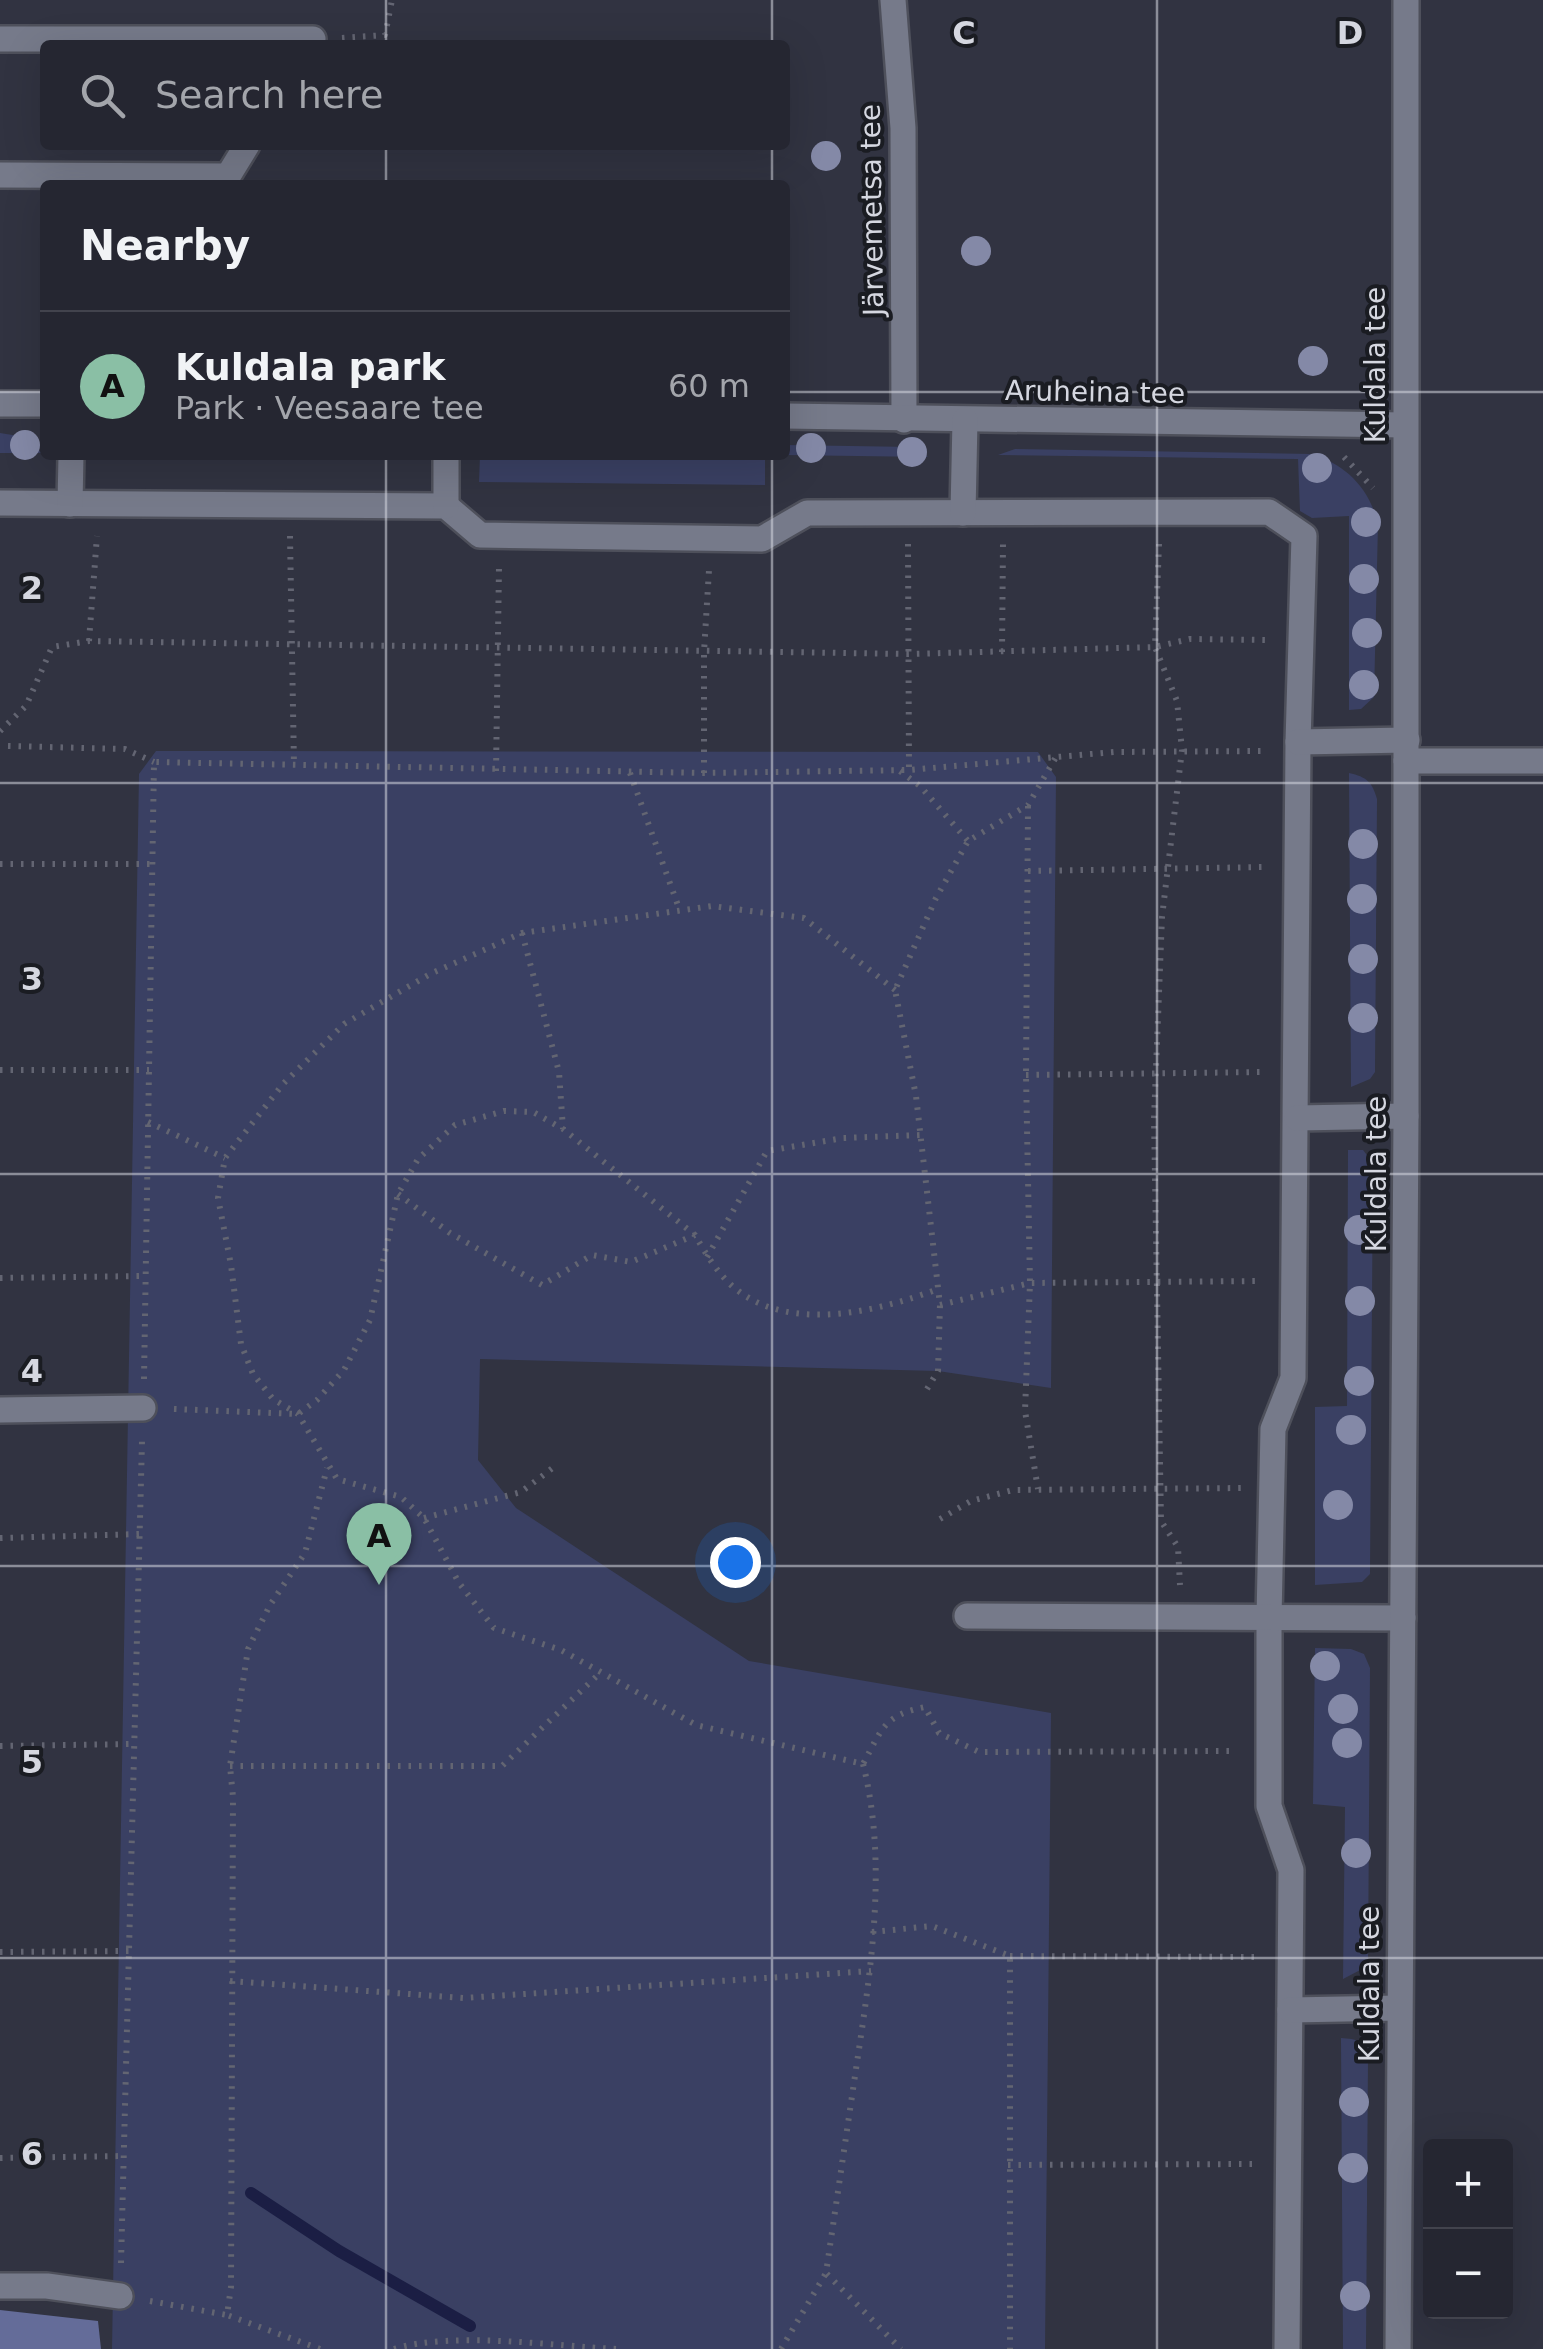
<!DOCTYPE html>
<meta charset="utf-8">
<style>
:root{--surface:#252631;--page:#31323d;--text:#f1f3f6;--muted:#a3a5ab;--line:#42434d;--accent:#8abfa5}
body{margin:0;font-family:"DejaVu Sans",sans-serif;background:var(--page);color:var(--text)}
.controls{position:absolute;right:30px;bottom:30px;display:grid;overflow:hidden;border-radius:10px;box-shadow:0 10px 40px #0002}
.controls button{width:90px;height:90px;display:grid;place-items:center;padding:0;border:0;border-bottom:2px solid var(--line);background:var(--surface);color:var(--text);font:50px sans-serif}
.you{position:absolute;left:735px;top:1562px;width:35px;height:35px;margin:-25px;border:8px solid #fff;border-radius:50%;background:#1a73e8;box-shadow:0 0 0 15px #1a73e833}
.badge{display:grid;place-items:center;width:65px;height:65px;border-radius:50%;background:var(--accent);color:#111;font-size:32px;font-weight:700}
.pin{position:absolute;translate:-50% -82px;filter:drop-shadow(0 2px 5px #0008)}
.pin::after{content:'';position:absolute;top:52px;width:35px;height:30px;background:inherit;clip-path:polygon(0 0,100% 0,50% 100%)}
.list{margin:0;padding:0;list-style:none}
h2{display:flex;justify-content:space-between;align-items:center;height:130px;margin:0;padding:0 40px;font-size:42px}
h2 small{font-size:32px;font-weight:400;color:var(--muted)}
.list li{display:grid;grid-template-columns:65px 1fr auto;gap:30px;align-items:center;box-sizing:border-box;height:150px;padding:0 40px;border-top:2px solid var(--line)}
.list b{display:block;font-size:38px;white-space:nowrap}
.list p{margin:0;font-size:32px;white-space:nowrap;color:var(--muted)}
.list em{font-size:32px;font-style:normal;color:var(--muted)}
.icon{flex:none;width:55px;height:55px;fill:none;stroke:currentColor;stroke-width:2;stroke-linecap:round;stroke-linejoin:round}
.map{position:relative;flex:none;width:1543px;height:2349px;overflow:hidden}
.search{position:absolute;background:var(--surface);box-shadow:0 10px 40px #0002;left:40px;top:40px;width:750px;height:110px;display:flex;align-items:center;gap:25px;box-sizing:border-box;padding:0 35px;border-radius:10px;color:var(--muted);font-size:38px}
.panel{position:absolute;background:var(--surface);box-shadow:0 10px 40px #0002;left:40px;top:180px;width:750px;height:280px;border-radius:10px}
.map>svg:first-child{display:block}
.green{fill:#3a4063}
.forest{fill:#646c99}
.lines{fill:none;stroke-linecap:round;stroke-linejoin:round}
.stream{stroke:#1b1e44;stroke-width:12}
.minor-casing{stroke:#4e505b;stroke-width:30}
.path{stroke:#636572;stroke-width:6;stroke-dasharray:2.5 8;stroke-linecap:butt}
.minor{stroke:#767a8a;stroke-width:25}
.tree{fill:#8489a7}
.grid{fill:none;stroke:#d5d7e0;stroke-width:2.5;stroke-opacity:0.55}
.labels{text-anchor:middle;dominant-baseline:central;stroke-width:8;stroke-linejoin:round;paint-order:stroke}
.street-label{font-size:28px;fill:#d5d7e0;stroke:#1a1c22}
.grid-label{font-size:32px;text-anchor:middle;font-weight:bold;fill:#d5d7e0;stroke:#1a1c22;stroke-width:8;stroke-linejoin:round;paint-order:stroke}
</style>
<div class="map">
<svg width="1543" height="2349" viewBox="0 0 1543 2349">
<rect width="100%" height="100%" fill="#313341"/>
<g class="green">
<polygon points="0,433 31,438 41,453 0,453"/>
<polygon points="785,445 914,447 928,457 785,455"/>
<path d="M1015,449L1311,454C1346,464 1370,489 1378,524L1374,697L1361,709L1349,710V516L1312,518L1300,511L1298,459L998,455Z"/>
<polygon points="480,455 765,455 765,485 479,482"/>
<polygon points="156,751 1038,752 1056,777 1051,1388 938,1371 480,1359 478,1460 516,1508 749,1661 1051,1713 1045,2349 112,2349 139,774"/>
<path d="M1349,773C1367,777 1372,782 1377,799L1375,1072L1370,1079L1351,1087Z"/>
<polygon points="1348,1150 1363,1150 1373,1163 1370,1574 1362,1582 1315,1585 1315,1407 1347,1406"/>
<polygon points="1315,1648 1351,1649 1364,1654 1370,1668 1368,1966 1343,1979 1345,1807 1313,1804"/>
<path d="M1341,2038C1357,2039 1364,2040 1368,2056L1366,2349H1343Z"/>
</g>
<polygon class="forest" points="0,2310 98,2321 101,2349 0,2349"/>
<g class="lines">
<polyline class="stream" points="251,2193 339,2251 470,2326"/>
<defs>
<g id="minor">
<polyline points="893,0 903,128 904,420"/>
<polyline points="0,39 313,39 309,45"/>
<polyline points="0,175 228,176 247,145"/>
<polyline points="0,404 45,404"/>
<polyline points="785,416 1405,425"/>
<polyline points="0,503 446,506 480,535 762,539 807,513 1269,512 1304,536 1298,742 1293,1378 1273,1429 1269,1618 1269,1806 1291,1870 1287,2349"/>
<polyline points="70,504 71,455"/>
<polyline points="446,506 446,455"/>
<polyline points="963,513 965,420"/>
<polyline points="1298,742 1407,740"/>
<polyline points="1406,761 1543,761"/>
<polyline points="1297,1118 1406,1116"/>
<polyline points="0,1410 143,1408"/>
<polyline points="967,1616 1403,1618"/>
<polyline points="1290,2010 1399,2008"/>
<polyline points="0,2286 47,2286 120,2296"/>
<polyline points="1398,2349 1406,1116 1406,0"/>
</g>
</defs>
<use href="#minor" class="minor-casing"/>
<g class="path">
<polyline points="342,38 385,35 392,0"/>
<polyline points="1344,457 1373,488"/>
<polyline points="290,536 294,766"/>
<polyline points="908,544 909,770"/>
<polyline points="1159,544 1155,647 1177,701 1182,750 1162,917 1154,1119 1161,1521 1178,1547 1180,1585"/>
<polyline points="89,641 97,536"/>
<polyline points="1002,652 1003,544"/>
<polyline points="0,731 26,706 52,647 89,641 908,654 1155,647 1190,639 1269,640"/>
<polyline points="8,746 125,749 154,762"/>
<polyline points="496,771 499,567"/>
<polyline points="900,771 920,786 968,841"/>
<polyline points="630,773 680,911"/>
<polyline points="704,773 704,652 709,570"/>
<polyline points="1028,806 1026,1075 1030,1283 1025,1411 1038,1489"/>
<polyline points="0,864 152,864"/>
<polyline points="1028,871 1266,867"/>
<polyline points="522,933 559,1072 563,1129"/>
<path d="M895,990L804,918L712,906L522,933L430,974L344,1024L283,1084L225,1158L218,1198L231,1265L241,1344L253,1374L273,1399L298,1414L337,1479L401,1497L424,1518L459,1583L494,1628L561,1650L696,1725L863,1764C882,1729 884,1715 925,1707L939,1733L979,1752L1235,1751"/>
<polyline points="0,1070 149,1070"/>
<polyline points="1026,1075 1265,1072"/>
<polyline points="148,1122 225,1158"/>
<polyline points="398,1194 450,1233 542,1285 592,1255 631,1262 695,1235"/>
<polyline points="707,1257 767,1151 843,1138 921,1135"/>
<polyline points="0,1278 145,1276"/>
<polyline points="940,1305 1030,1283 1261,1281"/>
<polyline points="144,1379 154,762 704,773 909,770 1114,752 1264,751"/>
<polyline points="927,1389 938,1371 940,1305 916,1096 895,990 936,898 968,841 1028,805 1056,757"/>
<path d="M174,1409L298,1414L317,1400L344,1370L370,1320L398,1194L418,1159L455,1125L504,1111L533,1112L563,1129L695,1235C706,1254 719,1276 737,1290C792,1333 879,1311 938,1289"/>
<polyline points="424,1518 521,1492 558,1464"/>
<polyline points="940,1519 971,1501 1013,1490 1243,1488"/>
<polyline points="0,1538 140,1534"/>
<polyline points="0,1746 134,1744"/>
<path d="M863,1764C888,1863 871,1969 856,2069C846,2137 836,2205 826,2273L901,2349"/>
<polyline points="230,1766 502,1766 601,1672"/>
<polyline points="872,1932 932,1926 1010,1956 1010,2349"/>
<polyline points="0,1952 129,1951"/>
<polyline points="1010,1956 1259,1957"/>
<polyline points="230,1981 464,1998 871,1971"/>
<polyline points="0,2158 124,2156"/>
<polyline points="1008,2165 1257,2164"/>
<polyline points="121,2263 142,1441"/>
<polyline points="150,2301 227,2315"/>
<polyline points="320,2349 227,2315 231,2287 233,1797 230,1766 248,1649 270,1605 305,1553 327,1468"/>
<path d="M394,2349C452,2331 554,2346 617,2349"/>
<polyline points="781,2349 826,2273"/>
</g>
<use href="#minor" class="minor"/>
</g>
<g class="tree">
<circle cx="826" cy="156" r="15"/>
<circle cx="976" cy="251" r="15"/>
<circle cx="1313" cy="361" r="15"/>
<circle cx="25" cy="445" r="15"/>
<circle cx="811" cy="448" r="15"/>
<circle cx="912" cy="452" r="15"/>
<circle cx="1317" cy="468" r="15"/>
<circle cx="1366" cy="522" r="15"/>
<circle cx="1364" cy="579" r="15"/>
<circle cx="1367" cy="633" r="15"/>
<circle cx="1364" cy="685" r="15"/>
<circle cx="1363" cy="844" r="15"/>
<circle cx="1362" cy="899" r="15"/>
<circle cx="1363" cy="959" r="15"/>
<circle cx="1363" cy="1018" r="15"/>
<circle cx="1359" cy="1230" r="15"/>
<circle cx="1360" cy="1301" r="15"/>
<circle cx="1359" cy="1381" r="15"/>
<circle cx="1351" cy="1430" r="15"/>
<circle cx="1338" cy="1505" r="15"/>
<circle cx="1325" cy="1666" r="15"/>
<circle cx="1343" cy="1709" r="15"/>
<circle cx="1347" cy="1743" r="15"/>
<circle cx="1356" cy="1853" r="15"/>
<circle cx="1354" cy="2102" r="15"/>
<circle cx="1353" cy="2168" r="15"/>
<circle cx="1355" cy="2296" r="15"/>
</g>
<path class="grid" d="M386,0V45M772,0V45M1157,0V2349M386,145V185M772,145V185M0,392H45M785,392H1543M386,455V2349M772,455V2349M0,783H1543M0,1174H1543M0,1566H1543M0,1958H1543"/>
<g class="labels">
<g class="street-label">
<text transform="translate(872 210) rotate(-91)">Järvemetsa tee</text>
<text transform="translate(1375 365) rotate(-90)">Kuldala tee</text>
<text transform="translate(1095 392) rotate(1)">Aruheina tee</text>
<text transform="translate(1376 1174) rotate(-90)">Kuldala tee</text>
<text transform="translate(1369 1984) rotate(-90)">Kuldala tee</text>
</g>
</g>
<g class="grid-label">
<text x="964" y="44">C</text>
<text x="1350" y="44">D</text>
<text x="32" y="599">2</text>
<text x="32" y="990">3</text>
<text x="32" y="1382">4</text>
<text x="32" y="1773">5</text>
<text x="32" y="2165">6</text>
</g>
</svg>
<div class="controls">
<button>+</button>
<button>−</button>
</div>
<div class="you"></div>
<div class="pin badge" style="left:379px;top:1585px">A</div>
<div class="search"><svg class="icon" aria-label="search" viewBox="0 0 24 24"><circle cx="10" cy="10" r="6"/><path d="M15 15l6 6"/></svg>Search here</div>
<section class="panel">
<h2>Nearby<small></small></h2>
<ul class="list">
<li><span class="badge">A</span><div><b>Kuldala park</b><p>Park · Veesaare tee</p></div><em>60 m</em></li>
</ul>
</section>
</div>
